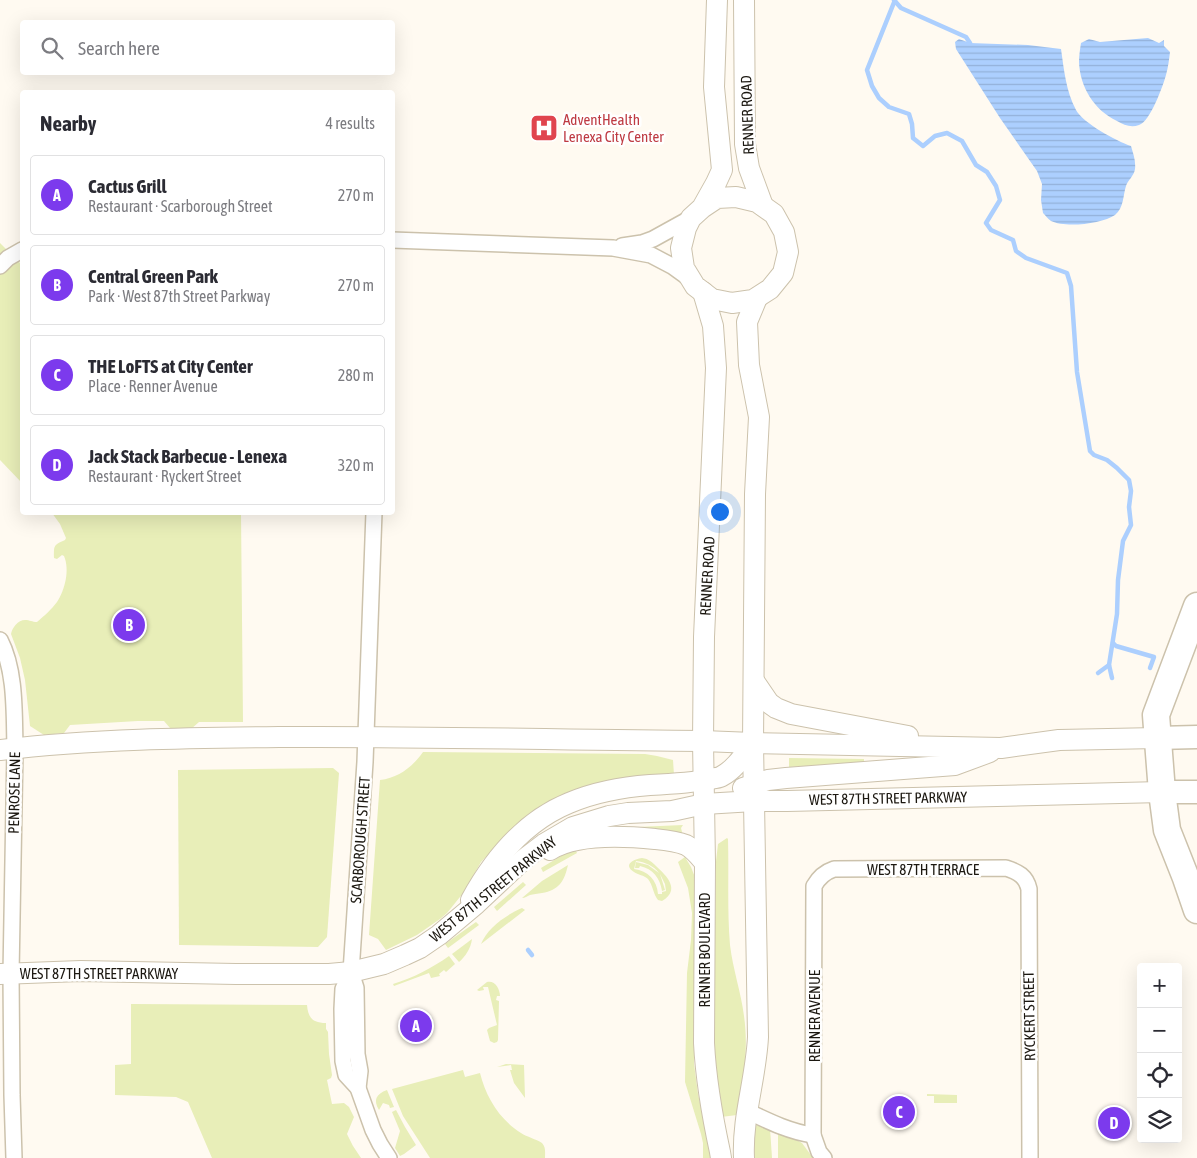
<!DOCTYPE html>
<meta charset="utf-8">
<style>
:root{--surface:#fff;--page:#f2f2f3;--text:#2b2b33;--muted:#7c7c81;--line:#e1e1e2;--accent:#7c3aed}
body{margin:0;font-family:"Asap Condensed",sans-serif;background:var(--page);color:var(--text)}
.controls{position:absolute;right:15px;bottom:15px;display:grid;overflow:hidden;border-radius:5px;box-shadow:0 5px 20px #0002}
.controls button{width:45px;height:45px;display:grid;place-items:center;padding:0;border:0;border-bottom:1px solid var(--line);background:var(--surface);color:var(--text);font:25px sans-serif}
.you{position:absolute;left:719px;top:511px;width:18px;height:18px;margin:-12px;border:4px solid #fff;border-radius:50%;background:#1a73e8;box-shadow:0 0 0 8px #1a73e833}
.badge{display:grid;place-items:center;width:32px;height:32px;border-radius:50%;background:var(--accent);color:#fff;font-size:16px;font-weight:700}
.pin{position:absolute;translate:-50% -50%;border:2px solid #fff;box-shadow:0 1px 5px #0006}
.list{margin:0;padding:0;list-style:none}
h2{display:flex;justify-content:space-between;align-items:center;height:65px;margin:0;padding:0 20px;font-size:21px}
h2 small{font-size:16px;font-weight:400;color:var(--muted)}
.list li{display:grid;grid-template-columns:32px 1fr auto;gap:15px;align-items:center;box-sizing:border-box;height:80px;margin:0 10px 10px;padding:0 10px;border:1px solid var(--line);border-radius:5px}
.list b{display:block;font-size:19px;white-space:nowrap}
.list p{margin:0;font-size:16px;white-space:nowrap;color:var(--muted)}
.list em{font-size:16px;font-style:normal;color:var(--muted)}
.icon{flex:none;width:28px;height:28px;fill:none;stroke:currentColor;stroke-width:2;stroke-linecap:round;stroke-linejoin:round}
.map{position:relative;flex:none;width:1197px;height:1158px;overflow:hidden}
.search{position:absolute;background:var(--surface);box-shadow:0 5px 20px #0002;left:20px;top:20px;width:375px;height:55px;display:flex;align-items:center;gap:12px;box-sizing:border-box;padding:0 18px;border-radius:5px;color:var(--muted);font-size:19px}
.panel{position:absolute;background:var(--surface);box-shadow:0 5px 20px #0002;left:20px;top:90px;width:375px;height:425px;border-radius:5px}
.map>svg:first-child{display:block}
.green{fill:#e8eeb8;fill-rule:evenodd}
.water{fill:url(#water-rules)}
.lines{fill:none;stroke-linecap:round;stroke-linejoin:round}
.stream{stroke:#accffe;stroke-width:4.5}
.street-casing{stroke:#ccc2ac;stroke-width:18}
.secondary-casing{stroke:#ccc2ac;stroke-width:22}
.primary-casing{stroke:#ccc2ac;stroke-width:25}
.highway-casing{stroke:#ccc2ac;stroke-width:29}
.street{stroke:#fff;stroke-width:15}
.secondary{stroke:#fff;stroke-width:20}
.primary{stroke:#fff;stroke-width:22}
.highway{stroke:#fff;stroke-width:26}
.labels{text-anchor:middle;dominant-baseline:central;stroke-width:5;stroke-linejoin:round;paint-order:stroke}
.street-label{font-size:15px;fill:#1c1811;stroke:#fff}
.health-label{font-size:15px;fill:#be3a42;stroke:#fff;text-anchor:start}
</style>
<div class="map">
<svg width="1197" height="1158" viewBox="0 0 1197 1158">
<defs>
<pattern id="water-rules" width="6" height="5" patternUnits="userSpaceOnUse" patternTransform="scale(1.25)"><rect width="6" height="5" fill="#accffe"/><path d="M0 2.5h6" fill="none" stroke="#93b1d9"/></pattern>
</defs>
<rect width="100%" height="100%" fill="#fffaf1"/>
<g class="green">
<polygon points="0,243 22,265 22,483 0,460"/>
<path d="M52,513H241L243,722H199L191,729L170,728L164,721H138L70,725L64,733L44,735L30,726L25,680L20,658L11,634C12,628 18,620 25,620C30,620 32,622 37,622C44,616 52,609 57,602C65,590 70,570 64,556L62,555L57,559L54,558C54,546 53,545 65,540L66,538L60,524Z"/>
<path d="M423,752L645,754L657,756L673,760L674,775C645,777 615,778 587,786L502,840L481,862L464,892L447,913L440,919L417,935L386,950L378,939L369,935L380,780C399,778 413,766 423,752Z"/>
<polygon points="789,758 864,759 864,763 789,767"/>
<polygon points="333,768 339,773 327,937 318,947 179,945 178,770"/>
<polygon points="683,825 681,828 683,836 637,830 637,827"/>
<path d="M727,838L728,839C729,874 727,910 730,945C733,970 741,992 744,1016C749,1051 743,1081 737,1115L721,1117L713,1043L716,861L718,844Z"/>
<polygon points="575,849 577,853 543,872 541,868 561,856"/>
<polygon points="685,857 691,867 696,880 694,1064 698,1094 710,1147 711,1158 703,1158 703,1143 701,1134 685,1082 687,973 691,940 692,913 688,888 678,862"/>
<path d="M642,858C649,859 652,862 656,866C667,876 681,890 662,901L658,900C653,894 653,885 648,879C644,875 638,875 634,872C622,864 635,859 642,858ZM636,861C645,862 654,866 659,873L648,865L636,862L635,868H639L640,866C653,869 660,878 662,891L665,890L660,874L665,884L666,891L662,892V894H658C657,880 648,871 634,869Z"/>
<path d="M568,865C564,882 559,890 542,893C538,894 533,894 530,895C527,896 525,898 522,898L542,881Z"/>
<polygon points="523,882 526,885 497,911 494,907"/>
<path d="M522,908L525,910L481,944C487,928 506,915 522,908Z"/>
<polygon points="476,922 479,925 448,948 445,944"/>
<path d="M472,939C471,948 465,957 459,962L452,954Z"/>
<path d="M449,956L455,964L446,972L444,970L439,974L440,976L431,978L429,973L394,986L393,984C413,978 432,968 449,956Z"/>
<path d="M487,982C495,980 500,989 500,996H497L496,1000L499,1001L498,1040L497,1042L494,1043L490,1041L487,1030L489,1028L497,1025L488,987H483L484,990L479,991L477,990Z"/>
<path d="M131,1004L307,1005C308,1018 313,1023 326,1023V1029L328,1032L329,1054L332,1075L331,1078L327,1080L332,1104L344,1103L349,1107L354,1117L347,1134L353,1146L361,1158H212L188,1102L176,1097L115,1095V1065L131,1064Z"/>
<polygon points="506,1064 524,1065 525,1098 514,1083 510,1070 512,1070 511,1065 497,1067"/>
<path d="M463,1070L465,1077L480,1073C486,1097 499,1119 521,1133C527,1137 536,1139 542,1143C546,1147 545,1153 545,1158H430L403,1116L392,1089Z"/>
<path d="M387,1090L394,1107L390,1108L389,1105L383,1103L379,1110C373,1100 376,1094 387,1090Z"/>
<polygon points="927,1094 957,1095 957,1103 934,1103 934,1096 927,1096"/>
<polygon points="396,1110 405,1127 416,1145 404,1154 400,1156 395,1148 400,1131 392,1112"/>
<polygon points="755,1125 770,1128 772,1158 754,1158 753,1156"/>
<polygon points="778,1131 793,1138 802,1143 813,1158 778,1158"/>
</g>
<g class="water">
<path d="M1148,38L1159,43L1164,40V46L1170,52C1169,60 1168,68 1166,75C1163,86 1150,122 1139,125C1131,128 1124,125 1117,121C1094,110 1080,87 1079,62C1079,56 1080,49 1081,43L1089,39L1100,42Z"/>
<path d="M959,39L970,43L1028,45L1061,49C1064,70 1066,91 1076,110C1083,123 1116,141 1131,146C1133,153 1136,161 1135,169C1134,176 1128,180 1126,186C1123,195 1124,208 1115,215C1102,224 1065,228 1051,221C1048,219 1045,215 1043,213L1041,200L1042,184L1037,171L1000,118L956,49L955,42Z"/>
</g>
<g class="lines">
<g class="stream">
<polyline points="894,0 901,8 966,37 970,43"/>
<polyline points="895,0 867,70 872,86 879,98 889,107 909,114 912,124 913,138 923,146 935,136 947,133 962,141 976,165 987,172 996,186 1000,200 986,223 991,230 1013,240 1016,251 1026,258 1067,273 1071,286 1077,372 1090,451 1094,455 1107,460 1117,468 1129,480 1131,491 1129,507 1131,525 1123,541 1118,580 1117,614 1109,665 1112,678"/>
<polyline points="1113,643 1116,646 1154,657 1150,668"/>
<polyline points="1098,673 1109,665"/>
<polyline points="528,950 532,955"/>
</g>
<defs>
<g id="street">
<polyline points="392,240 613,248 651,255 672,266 690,279"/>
<polyline points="622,246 642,243 653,239 691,218"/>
<polyline points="0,266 8,258 22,250"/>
<path d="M0,640C16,671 14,713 15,748L11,974L12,1095L14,1158"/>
<polyline points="351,972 343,989 342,1009 343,1061 346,1075 358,1088 373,1130 380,1144 389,1158"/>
<polyline points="358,1088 360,1071 357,1054 356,988 351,972 365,762 374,512"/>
<path d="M747,1111C768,1121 790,1132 813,1135"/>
<path d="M824,1158L819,1152L813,1135L814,886C819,877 825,872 834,869L1006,868C1018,872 1026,876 1029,889L1030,1158"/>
</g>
<g id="secondary">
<polyline points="744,0 745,144 749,168 763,206"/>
<polyline points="702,208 717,198 736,197 757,202 774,214 784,232 788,252 783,273 770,289 753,300 732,303 712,299 695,286 684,268 681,248 686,228 691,218 702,208 716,183 722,170 714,87 717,0"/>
<path d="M703,292L713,326L716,368L704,637L703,741L705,863L704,1043C706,1082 712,1115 720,1152L721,1158"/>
<polyline points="754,681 769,703 776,708 791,714 908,736"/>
<path d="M0,750C93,739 186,738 279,737C421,736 562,740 703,741L753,743L1001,748L1059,740L1157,738"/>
<polyline points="743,788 768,780 786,778 955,765 990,752"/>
<path d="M550,850C577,833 625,836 655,839C665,840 676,841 686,845C694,849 699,856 705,863"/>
<path d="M471,900C493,860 525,821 569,803C595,792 622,787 650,785C671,784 691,783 711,779C714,778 719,778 722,776C735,769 744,755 753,743"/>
<polyline points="0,974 81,971 236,974 329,974 351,972 384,964 405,955 420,948 439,935 476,904 523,860 544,844 573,827 609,816 628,813 672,811 704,804 754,801 787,801 1162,792"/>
<path d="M744,1158C742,1117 756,1078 758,1037L753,743L755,494L759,417L749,365L747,322L757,298"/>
</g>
<g id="primary">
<polyline points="1157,738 1197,737"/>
<polyline points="1162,792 1197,792"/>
</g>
<polyline id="highway" points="1197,606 1156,715 1162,792 1167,830 1186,878 1197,910"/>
</defs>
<use href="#street" class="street-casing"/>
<use href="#secondary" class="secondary-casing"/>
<use href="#primary" class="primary-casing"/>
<use href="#highway" class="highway-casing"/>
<use href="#street" class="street"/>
<use href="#secondary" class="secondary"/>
<use href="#primary" class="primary"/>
<use href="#highway" class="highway"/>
</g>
<defs>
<symbol id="hospital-square" viewBox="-11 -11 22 22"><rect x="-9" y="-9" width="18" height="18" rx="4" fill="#e0444e" stroke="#fff"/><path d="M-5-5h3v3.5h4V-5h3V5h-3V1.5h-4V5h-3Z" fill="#fff"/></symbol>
</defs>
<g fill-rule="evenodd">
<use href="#hospital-square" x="528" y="112" width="32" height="32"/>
</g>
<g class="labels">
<g class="street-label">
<text transform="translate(747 115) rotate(-92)">RENNER ROAD</text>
<text transform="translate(707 576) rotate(-87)">RENNER ROAD</text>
<text transform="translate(14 793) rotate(-89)">PENROSE LANE</text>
<text transform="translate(888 798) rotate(-1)">WEST 87TH STREET PARKWAY</text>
<text transform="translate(360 840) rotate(-86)">SCARBOROUGH STREET</text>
<text x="923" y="869">WEST 87TH TERRACE</text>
<text transform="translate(493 889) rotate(-39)">WEST 87TH STREET PARKWAY</text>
<text transform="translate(704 950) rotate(-90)">RENNER BOULEVARD</text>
<text x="99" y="973">WEST 87TH STREET PARKWAY</text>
<text transform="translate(814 1016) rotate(-90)">RENNER AVENUE</text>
<text transform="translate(1029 1016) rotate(-91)">RYCKERT STREET</text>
</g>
<g class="health-label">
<text x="563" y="119">AdventHealth<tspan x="563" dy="17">Lenexa City Center</tspan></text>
</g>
</g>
</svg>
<div class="controls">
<button>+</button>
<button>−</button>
<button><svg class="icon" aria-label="locate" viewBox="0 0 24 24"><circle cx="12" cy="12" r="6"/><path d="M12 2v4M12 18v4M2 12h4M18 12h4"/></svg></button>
<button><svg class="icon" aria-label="layers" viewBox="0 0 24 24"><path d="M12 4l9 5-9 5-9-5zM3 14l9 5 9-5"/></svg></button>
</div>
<div class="you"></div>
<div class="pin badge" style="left:416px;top:1026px">A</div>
<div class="pin badge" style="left:129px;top:625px">B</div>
<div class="pin badge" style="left:899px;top:1112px">C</div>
<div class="pin badge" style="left:1114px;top:1123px">D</div>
<div class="search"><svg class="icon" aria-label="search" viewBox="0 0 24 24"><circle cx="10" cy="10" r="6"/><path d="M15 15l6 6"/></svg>Search here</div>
<section class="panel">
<h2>Nearby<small>4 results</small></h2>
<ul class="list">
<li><span class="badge">A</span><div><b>Cactus Grill</b><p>Restaurant · Scarborough Street</p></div><em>270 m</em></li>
<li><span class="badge">B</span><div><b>Central Green Park</b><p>Park · West 87th Street Parkway</p></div><em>270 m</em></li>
<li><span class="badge">C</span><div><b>THE LoFTS at City Center</b><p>Place · Renner Avenue</p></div><em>280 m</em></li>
<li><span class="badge">D</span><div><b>Jack Stack Barbecue - Lenexa</b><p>Restaurant · Ryckert Street</p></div><em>320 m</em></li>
</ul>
</section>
</div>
